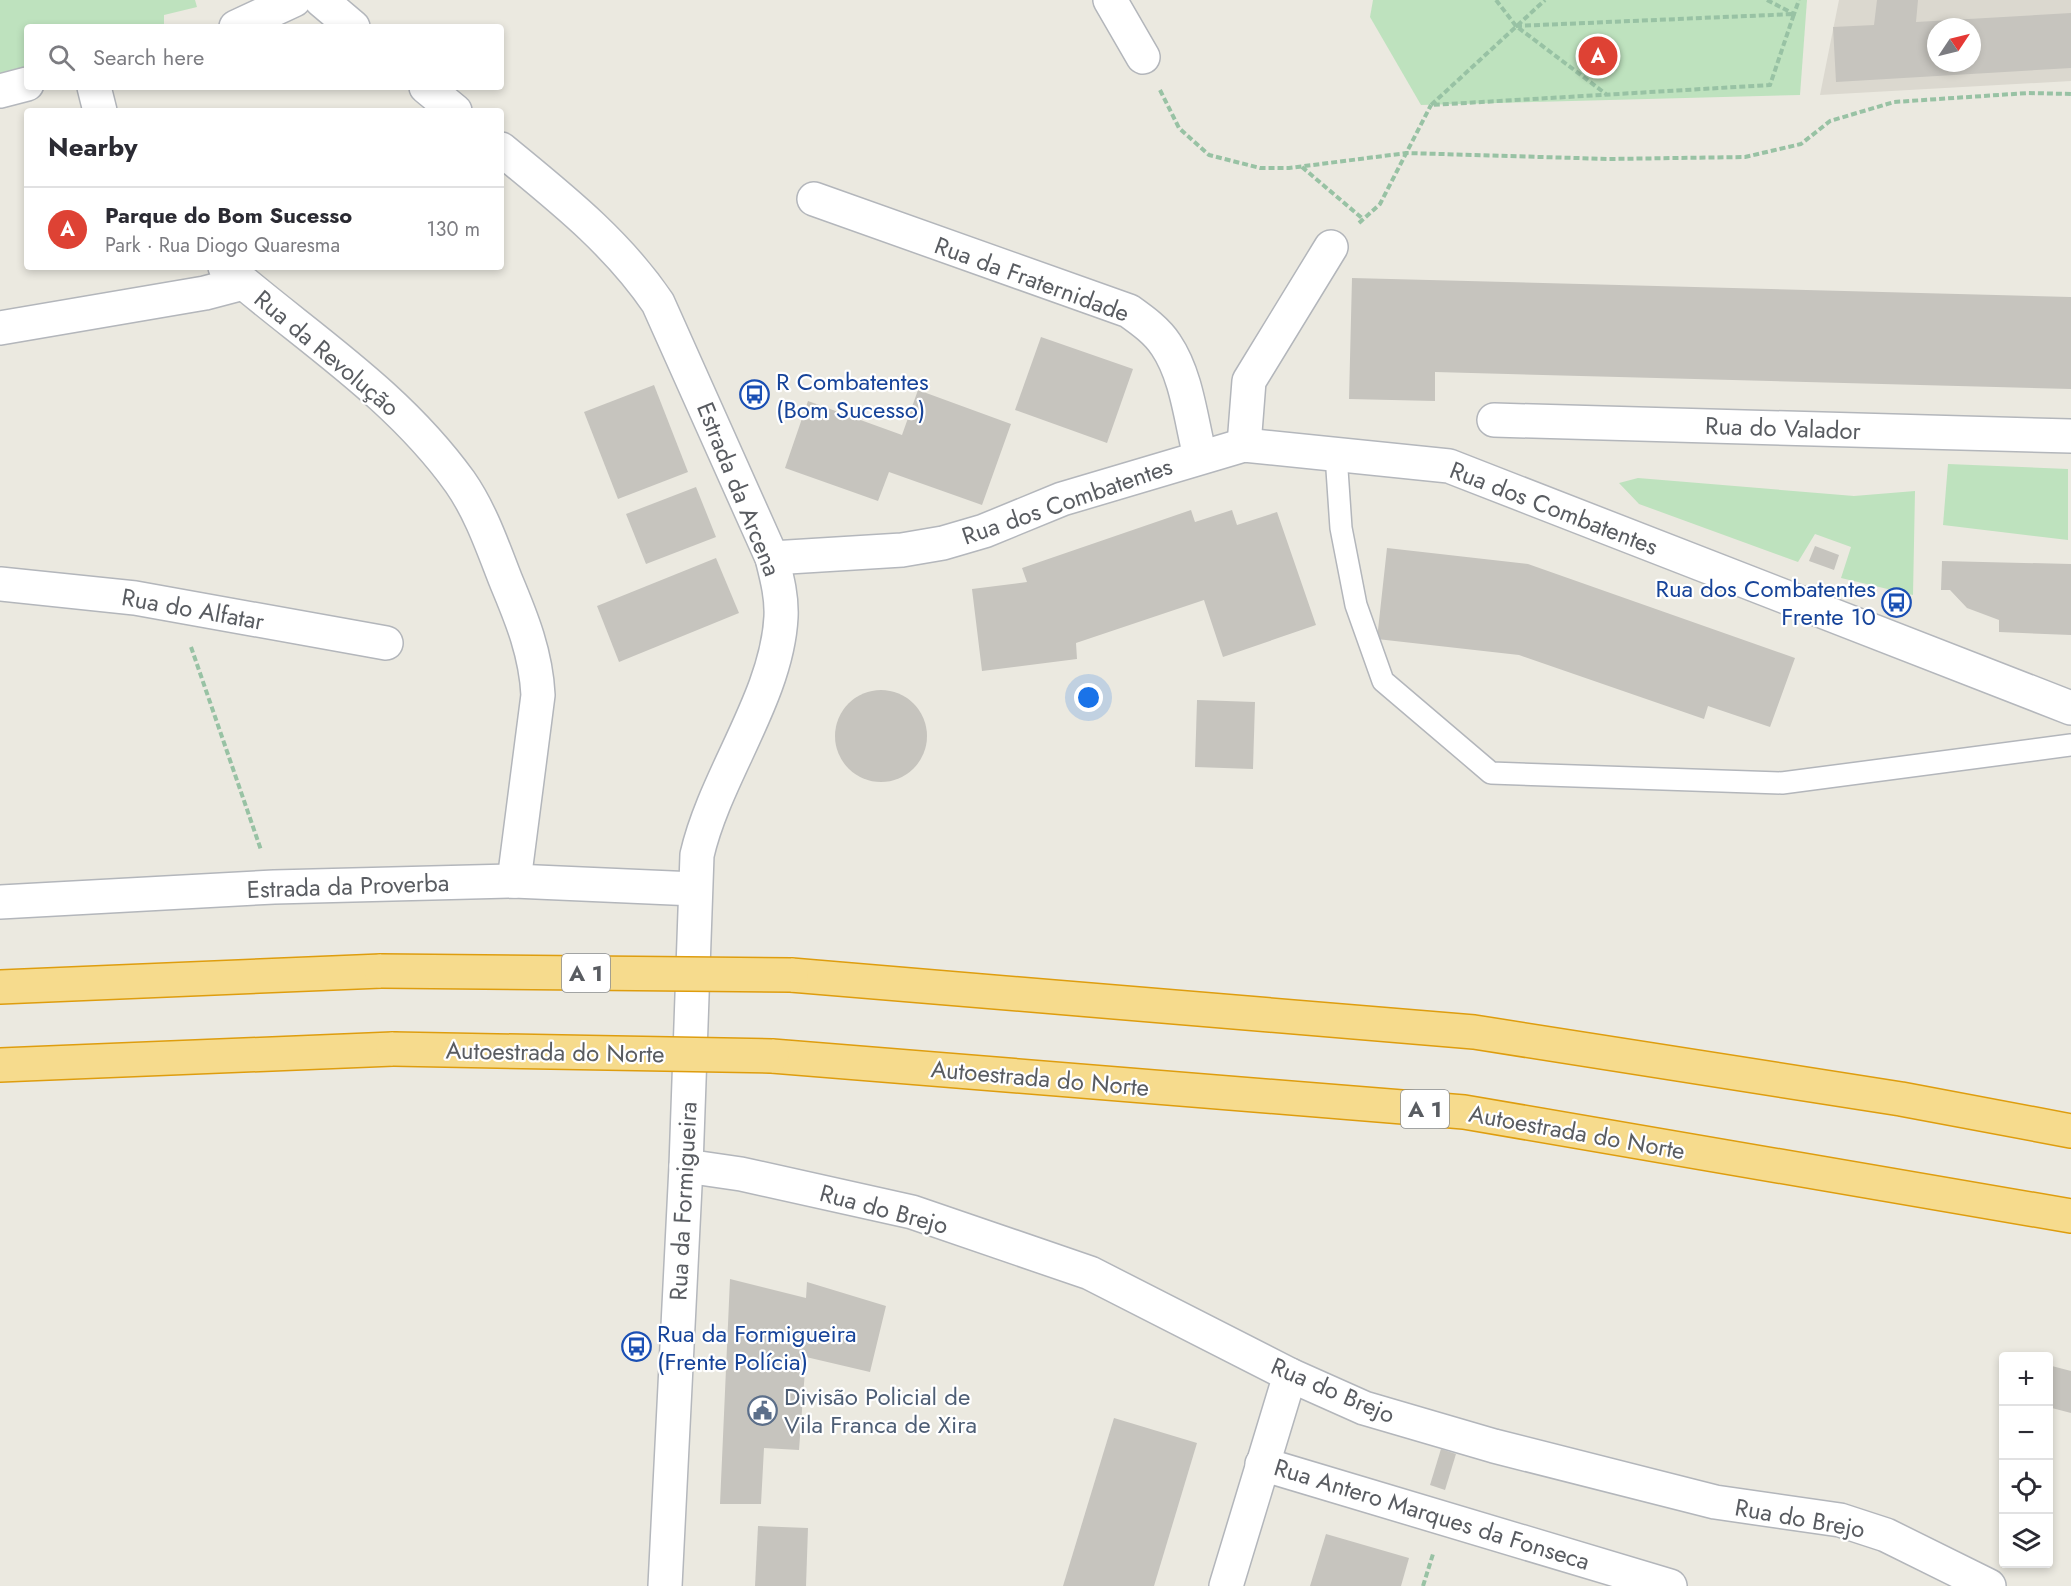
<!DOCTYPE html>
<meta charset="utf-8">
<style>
:root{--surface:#fff;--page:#f2f2f3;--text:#2b2b33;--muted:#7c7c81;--line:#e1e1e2;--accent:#de4234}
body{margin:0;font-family:Jost,sans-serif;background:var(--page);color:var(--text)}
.controls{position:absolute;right:18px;bottom:18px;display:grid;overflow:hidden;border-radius:6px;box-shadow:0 3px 9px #0003}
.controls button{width:54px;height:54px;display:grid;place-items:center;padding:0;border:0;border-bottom:2px solid var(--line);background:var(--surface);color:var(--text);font:30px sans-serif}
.compass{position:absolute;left:1927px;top:18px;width:54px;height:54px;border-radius:50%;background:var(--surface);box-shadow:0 3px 9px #0003;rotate:55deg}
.you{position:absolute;left:1089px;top:698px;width:21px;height:21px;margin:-15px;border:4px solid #fff;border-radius:50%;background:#1a73e8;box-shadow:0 0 0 9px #1a73e833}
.badge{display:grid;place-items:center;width:39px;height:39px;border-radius:50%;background:var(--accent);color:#fff;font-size:20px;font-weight:700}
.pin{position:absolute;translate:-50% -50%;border:3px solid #fff;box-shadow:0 2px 6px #0006}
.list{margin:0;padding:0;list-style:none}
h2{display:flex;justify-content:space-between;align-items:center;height:78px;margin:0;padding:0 24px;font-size:26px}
h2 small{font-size:20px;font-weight:400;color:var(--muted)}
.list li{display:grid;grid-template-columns:39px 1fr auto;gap:18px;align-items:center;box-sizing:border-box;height:84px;padding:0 24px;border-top:2px solid var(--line)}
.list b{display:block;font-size:22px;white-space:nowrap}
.list p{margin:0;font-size:20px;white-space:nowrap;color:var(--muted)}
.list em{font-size:20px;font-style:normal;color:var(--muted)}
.icon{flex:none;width:33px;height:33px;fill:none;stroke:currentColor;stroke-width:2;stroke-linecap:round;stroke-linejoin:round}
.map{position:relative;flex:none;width:2071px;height:1586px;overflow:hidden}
.search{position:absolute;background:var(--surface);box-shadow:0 3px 9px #0003;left:24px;top:24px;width:480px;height:66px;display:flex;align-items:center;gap:15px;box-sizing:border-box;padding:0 21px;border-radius:6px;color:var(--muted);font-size:22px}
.panel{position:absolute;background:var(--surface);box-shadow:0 3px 9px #0003;left:24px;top:108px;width:480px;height:162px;border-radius:6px}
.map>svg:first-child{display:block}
.education{fill:#dbd8cf;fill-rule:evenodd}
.green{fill:#bee2be}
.building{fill:#c6c4be;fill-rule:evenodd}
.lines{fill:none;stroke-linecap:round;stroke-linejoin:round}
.lane-casing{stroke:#b3b6bb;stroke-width:24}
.street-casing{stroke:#b3b6bb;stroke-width:36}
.secondary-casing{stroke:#b4b7bc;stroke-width:36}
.highway-casing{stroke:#de9d0e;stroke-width:36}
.path{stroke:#98c2a4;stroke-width:4;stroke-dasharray:6 3;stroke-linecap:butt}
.lane{stroke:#fff;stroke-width:21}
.street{stroke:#fff;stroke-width:33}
.secondary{stroke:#fff;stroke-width:33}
.highway{stroke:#f6db8d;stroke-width:33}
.highway-bridge-casing{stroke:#de9d0e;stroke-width:36;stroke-linecap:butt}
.highway-bridge{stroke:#f6db8d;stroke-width:33}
.labels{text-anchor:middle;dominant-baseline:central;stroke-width:4.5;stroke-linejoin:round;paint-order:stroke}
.shield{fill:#fff;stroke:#8b8d90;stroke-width:1.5}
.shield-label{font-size:22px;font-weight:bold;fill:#595c61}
.street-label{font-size:24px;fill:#595c61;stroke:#fff}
.transit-label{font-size:24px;fill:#164399;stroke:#fff;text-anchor:start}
.service-label{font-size:24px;fill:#4e5e75;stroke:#fff;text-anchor:start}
</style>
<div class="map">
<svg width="2071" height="1586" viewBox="0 0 2071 1586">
<rect width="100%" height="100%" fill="#ebe9e0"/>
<path class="education" d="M1839,0H2071V81L1820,95ZM1936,27H1972V63H1936Z"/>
<g class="green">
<polygon points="0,0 195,0 197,7 164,15 164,27 27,27 27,72 0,80"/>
<polygon points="1373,0 1807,0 1800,95 1421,105 1370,17"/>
<polygon points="1948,464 2068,469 2068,540 1943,525"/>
<polygon points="1638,478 1854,496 1915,491 1913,595 1841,578 1851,547 1815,534 1798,562 1639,504 1619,483"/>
</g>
<g class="building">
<path d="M1877,0H1918L1916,22L2071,13V68L1836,82L1833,27L1874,25ZM1936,27H1972V63H1936Z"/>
<polygon points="1352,278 2071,297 2071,389 1435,372 1435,401 1349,399"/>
<polygon points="1041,337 1133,369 1107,443 1015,410"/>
<polygon points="654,385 688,472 618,499 584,412"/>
<polygon points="918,390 1011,424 982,505 889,472 878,501 785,468 808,401 902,435"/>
<polygon points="696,487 716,537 646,564 626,514"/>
<polygon points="1191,510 1195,522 1232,510 1237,525 1277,512 1316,625 1223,657 1204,600 1076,643 1077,659 982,671 972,589 1027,582 1022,568"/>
<polygon points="1815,546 1839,555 1834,570 1809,561"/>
<polygon points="1387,548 1528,564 1795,658 1770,727 1708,706 1704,719 1519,655 1377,639"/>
<polygon points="716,558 739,613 619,662 597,606"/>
<polygon points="1942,561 2071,564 2071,635 1999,632 1999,620 1967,608 1950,590 1941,590"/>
<circle cx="881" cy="736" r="46"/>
<polygon points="1197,700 1255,702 1253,769 1195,767"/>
<polygon points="730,1279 806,1298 807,1282 886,1306 870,1372 806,1357 799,1450 764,1448 761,1504 720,1504"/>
<polygon points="2048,1365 2071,1371 2071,1413 2048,1407"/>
<polygon points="1114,1418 1197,1443 1154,1586 1063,1586"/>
<polygon points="1441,1449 1456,1454 1445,1490 1430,1485"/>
<polygon points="758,1526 808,1528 806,1586 755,1586"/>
<polygon points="1326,1534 1409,1558 1401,1586 1310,1586"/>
</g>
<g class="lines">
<defs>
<polyline id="lane" points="1336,455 1341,528 1356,605 1383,681 1491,773 1782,783 2071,745"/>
<g id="street">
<polyline points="1110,0 1143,57"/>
<polyline points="94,87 100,111"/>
<path d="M814,199L1129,311C1143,321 1157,331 1166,345C1187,376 1191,421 1200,456"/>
<path d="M225,267C306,337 396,393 460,482C481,512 493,548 506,581C522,619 536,654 538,695L514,881"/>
<polyline points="0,328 205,293 243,283"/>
<polyline points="1494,420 2071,436"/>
<polyline points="1244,445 1249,381 1331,247"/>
<polyline points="0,584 135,598 386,643"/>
<polyline points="0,902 274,887 514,881 695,889"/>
<polyline points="686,1166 741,1174 912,1212 1090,1273 1290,1375 1364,1408 1494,1446 1715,1502 1840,1520 1886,1535 1989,1586"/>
<polyline points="1262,1464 1670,1586"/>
<polyline points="1226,1586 1290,1375"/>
</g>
<g id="secondary">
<polyline points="321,0 353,27"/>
<polyline points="236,27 294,0"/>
<polyline points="426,87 455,111"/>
<polyline points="0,91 27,84"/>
<path d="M501,149C558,196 616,241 658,303L772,558C777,578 782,597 781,617C777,697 715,776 697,855L686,1166L665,1586"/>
<polyline points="772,558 902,550 943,543 984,531 1062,499 1244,445 1449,466 2071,708"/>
</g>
<g id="highway">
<polyline points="791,975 1474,1032 1901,1099 2071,1131"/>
<polyline points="0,987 381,971"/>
<polyline points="772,1056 1464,1112 2071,1216"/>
<polyline points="0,1065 393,1049"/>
</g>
</defs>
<use href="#lane" class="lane-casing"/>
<use href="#street" class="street-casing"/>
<use href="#secondary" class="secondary-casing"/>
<use href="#highway" class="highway-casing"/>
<g class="path">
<polyline points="1496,0 1516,26 1606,94"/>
<polyline points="1767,0 1794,14 1799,0"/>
<path d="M1516,26L1794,14L1770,85L1431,105C1469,70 1507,35 1545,0"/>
<polyline points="1160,90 1179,128 1209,155 1260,168 1289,168 1407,153 1609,159 1745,157 1801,144 1830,121 1894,102 2028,93 2071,94"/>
<polyline points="1302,167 1363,219"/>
<polyline points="1359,223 1380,204 1431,105"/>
<polyline points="191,647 261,850"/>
<polyline points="1423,1586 1433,1554"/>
</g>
<use href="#lane" class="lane"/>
<use href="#street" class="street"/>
<use href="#secondary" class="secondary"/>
<use href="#highway" class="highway"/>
<defs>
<g id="highway-bridge">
<polyline points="381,971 791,975"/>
<polyline points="393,1049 772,1056"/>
</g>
</defs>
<use href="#highway-bridge" class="highway-bridge-casing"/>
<use href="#highway-bridge" class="highway-bridge"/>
</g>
<defs>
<symbol id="bus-ring" viewBox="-11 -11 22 22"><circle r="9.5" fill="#fff" stroke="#1a4fb4" stroke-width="1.5"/><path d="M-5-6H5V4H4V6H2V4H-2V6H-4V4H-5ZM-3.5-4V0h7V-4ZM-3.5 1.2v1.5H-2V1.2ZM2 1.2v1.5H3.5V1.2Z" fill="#1a4fb4"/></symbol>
<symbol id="civic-ring" viewBox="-11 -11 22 22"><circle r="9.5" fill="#fff" stroke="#5c6f8a" stroke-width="1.5"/><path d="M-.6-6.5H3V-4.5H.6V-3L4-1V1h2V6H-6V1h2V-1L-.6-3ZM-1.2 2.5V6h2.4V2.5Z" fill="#5c6f8a"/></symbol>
</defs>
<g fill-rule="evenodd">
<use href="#bus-ring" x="738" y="378" width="33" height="33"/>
<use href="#bus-ring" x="1880" y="586" width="33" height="33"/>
<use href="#bus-ring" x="620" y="1330" width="33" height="33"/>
<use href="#civic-ring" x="746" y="1394" width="33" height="33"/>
</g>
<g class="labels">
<g class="shield">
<rect x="562" y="954" width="48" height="38" rx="4.5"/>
<rect x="1401" y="1090" width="48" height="38" rx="4.5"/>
</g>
<g class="shield-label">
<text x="586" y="973">A 1</text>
<text x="1425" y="1109">A 1</text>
</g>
<g class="street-label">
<text transform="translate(1032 279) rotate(20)">Rua da Fraternidade</text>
<text transform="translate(327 353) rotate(40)">Rua da Revolução</text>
<text transform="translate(1783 428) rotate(2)">Rua do Valador</text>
<text transform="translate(739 489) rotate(68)">Estrada da Arcena</text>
<text transform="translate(1067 501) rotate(-19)">Rua dos Combatentes</text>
<text transform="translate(1554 508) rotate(21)">Rua dos Combatentes</text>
<text transform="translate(193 609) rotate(10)">Rua do Alfatar</text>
<text transform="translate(348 886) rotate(-2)">Estrada da Proverba</text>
<text transform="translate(555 1052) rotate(1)">Autoestrada do Norte</text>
<text transform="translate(1040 1078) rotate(5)">Autoestrada do Norte</text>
<text transform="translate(1577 1132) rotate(10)">Autoestrada do Norte</text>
<text transform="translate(683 1201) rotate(-87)">Rua da Formigueira</text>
<text transform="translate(884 1209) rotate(15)">Rua do Brejo</text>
<text transform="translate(1333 1390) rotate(23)">Rua do Brejo</text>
<text transform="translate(1432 1514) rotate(17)">Rua Antero Marques da Fonseca</text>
<text transform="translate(1800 1518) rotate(10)">Rua do Brejo</text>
</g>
<g class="transit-label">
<text x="776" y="381">R Combatentes<tspan x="776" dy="28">(Bom Sucesso)</tspan></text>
<text x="1876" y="588" text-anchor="end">Rua dos Combatentes<tspan x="1876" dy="28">Frente 10</tspan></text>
<text x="657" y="1333">Rua da Formigueira<tspan x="657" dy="28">(Frente Polícia)</tspan></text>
</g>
<g class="service-label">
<text x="784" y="1396">Divisão Policial de<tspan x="784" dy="28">Vila Franca de Xira</tspan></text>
</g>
</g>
</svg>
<div class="controls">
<button>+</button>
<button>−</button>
<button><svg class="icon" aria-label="locate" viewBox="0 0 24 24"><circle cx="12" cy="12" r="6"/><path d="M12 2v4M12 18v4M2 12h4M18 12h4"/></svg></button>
<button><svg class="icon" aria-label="layers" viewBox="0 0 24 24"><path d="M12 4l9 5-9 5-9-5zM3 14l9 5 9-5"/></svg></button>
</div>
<svg class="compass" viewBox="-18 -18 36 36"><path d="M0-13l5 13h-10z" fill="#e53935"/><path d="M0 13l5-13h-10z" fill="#7c7c81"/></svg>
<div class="you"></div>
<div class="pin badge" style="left:1598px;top:56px">A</div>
<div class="search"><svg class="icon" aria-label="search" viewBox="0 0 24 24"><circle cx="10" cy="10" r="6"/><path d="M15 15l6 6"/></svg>Search here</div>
<section class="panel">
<h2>Nearby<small></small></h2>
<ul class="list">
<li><span class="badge">A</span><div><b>Parque do Bom Sucesso</b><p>Park · Rua Diogo Quaresma</p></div><em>130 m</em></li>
</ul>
</section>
</div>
